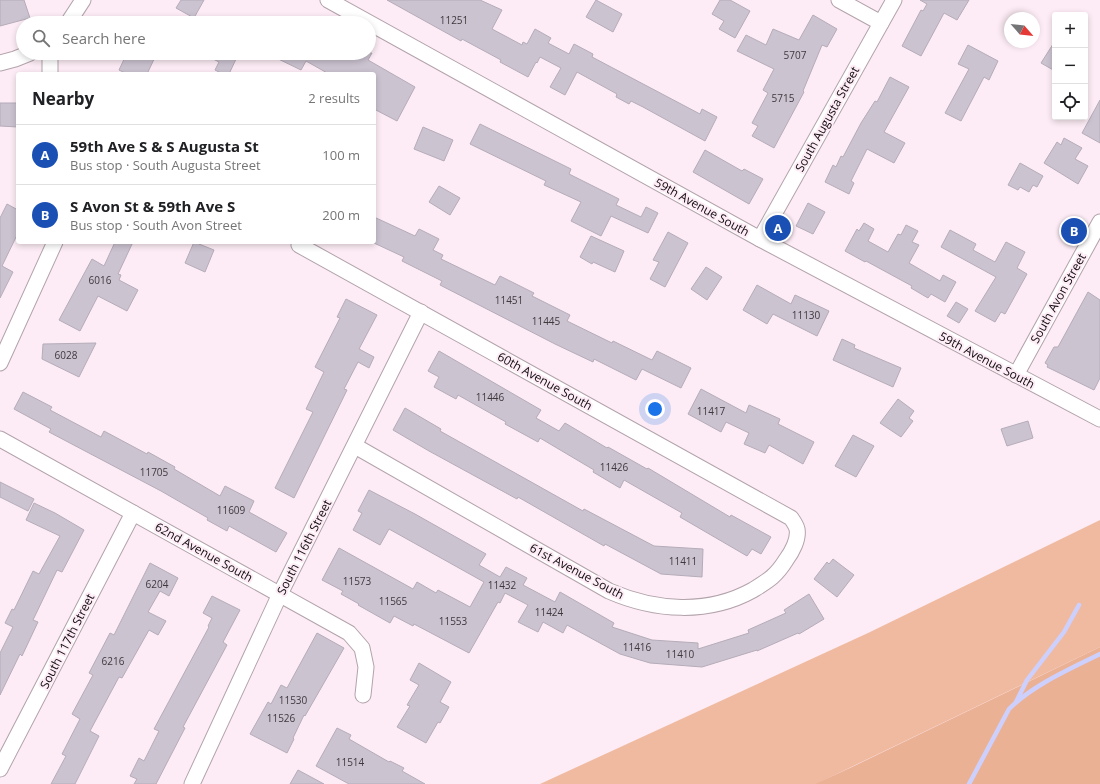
<!DOCTYPE html>
<meta charset="utf-8">
<style>
:root{--surface:#fff;--page:#f6f6f6;--text:#202124;--muted:#757577;--line:#e0e0e0;--accent:#29726c}
body{margin:0;font-family:"Open Sans",sans-serif;background:var(--page);color:var(--text)}
.controls{position:absolute;right:12px;top:12px;display:grid;overflow:hidden;border-radius:4px;box-shadow:0 2px 6px #0003}
.controls button{width:36px;height:36px;display:grid;place-items:center;padding:0;border:0;border-bottom:1px solid var(--line);background:var(--surface);color:var(--text);font:20px sans-serif}
.compass{position:absolute;left:1004px;top:12px;width:36px;height:36px;border-radius:50%;background:var(--surface);box-shadow:0 2px 6px #0003;rotate:118deg}
.you{position:absolute;left:655px;top:409px;width:14px;height:14px;margin:-10px;border:3px solid #fff;border-radius:50%;background:#1a73e8;box-shadow:0 0 0 6px #1a73e833}
.badge{display:grid;place-items:center;width:26px;height:26px;border-radius:50%;background:var(--accent);color:#fff;font-size:13px;font-weight:700}
.pin{position:absolute;translate:-50% -50%;border:2px solid #fff;box-shadow:0 1px 4px #0006}
.list{margin:0;padding:0;list-style:none}
h2{display:flex;justify-content:space-between;align-items:center;height:52px;margin:0;padding:0 16px;font-size:17px}
h2 small{font-size:13px;font-weight:400;color:var(--muted)}
.list li{display:grid;grid-template-columns:26px 1fr auto;gap:12px;align-items:center;box-sizing:border-box;height:60px;padding:0 16px;border-top:1px solid var(--line)}
.list b{display:block;font-size:15px;white-space:nowrap}
.list p{margin:0;font-size:13px;white-space:nowrap;color:var(--muted)}
.list em{font-size:13px;font-style:normal;color:var(--muted)}
.icon{flex:none;width:22px;height:22px;fill:none;stroke:currentColor;stroke-width:2;stroke-linecap:round;stroke-linejoin:round}
.map{position:relative;flex:none;width:1100px;height:784px;overflow:hidden}
.search{position:absolute;background:var(--surface);box-shadow:0 2px 6px #0003;left:16px;top:16px;width:360px;height:44px;display:flex;align-items:center;gap:10px;box-sizing:border-box;padding:0 14px;border-radius:22px;color:var(--muted);font-size:15px}
.panel{position:absolute;background:var(--surface);box-shadow:0 2px 6px #0003;left:16px;top:72px;width:360px;height:172px;border-radius:4px}
.map>svg:first-child{display:block}
.green{fill:#f0baa0}
.forest{fill:#ebb195}
.lines{fill:none;stroke-linecap:round;stroke-linejoin:round}
.stream{stroke:#cdd0fd;stroke-width:4.5}
.building{fill:#cbc3d0;stroke:#b5acba}
.street-casing{stroke:#b3a3ab;stroke-width:17}
.street{stroke:#fff;stroke-width:15}
.labels{text-anchor:middle;dominant-baseline:central;stroke-width:4;stroke-linejoin:round;paint-order:stroke}
.number-label{font-size:10px;fill:#3f393e}
.street-label{font-size:12px;fill:#100b0e;stroke:#fdecf5}
</style>
<div class="map">
<svg width="1100" height="784" viewBox="0 0 1100 784">
<rect width="100%" height="100%" fill="#fdecf5"/>
<polygon class="green" points="1100,520 1100,647 816,784 540,784 868,633"/>
<polygon class="forest" points="1100,647 1100,784 815,784 852,767"/>
<g class="lines">
<g class="stream">
<polyline points="1016,702 1027,680 1064,632 1079,605"/>
<path d="M969,784L1009,709C1033,685 1070,669 1100,654"/>
</g>
</g>
<g class="building">
<polygon points="0,0 24,0 30,18 0,26"/>
<polygon points="181,0 204,0 194,18 176,8"/>
<polygon points="387,0 480,0 502,10 492,29 522,45 523,42 527,44 535,29 551,38 548,43 569,54 574,44 593,54 592,57 700,114 702,109 717,117 705,141 643,107 631,101 629,104 616,97 617,94 577,72 565,95 550,87 561,68 540,57 537,63 536,62 528,77 500,62 501,60 462,39 461,41"/>
<polygon points="596,0 622,14 613,32 586,17"/>
<polygon points="720,0 730,0 750,11 735,38 719,29 724,21 712,14"/>
<polygon points="920,0 969,0 957,20 944,13 921,56 902,46 921,10 923,11 927,4"/>
<polygon points="813,15 837,29 827,47 822,45 803,91 804,92 774,148 752,136 758,126 752,123 768,93 763,90 774,69 737,51 746,35 766,45 773,29 799,40"/>
<polygon points="1055,41 1055,71 1041,63"/>
<polygon points="968,45 998,61 989,80 984,77 961,121 945,113 969,69 958,64"/>
<polygon points="127,53 157,53 147,74 127,74 119,70"/>
<polygon points="201,53 229,53 237,57 229,74 223,74 215,70 219,62"/>
<polygon points="266,53 372,53 368,60 415,87 397,121 374,109 374,74 329,74 306,61 301,70"/>
<polygon points="890,77 909,87 884,132 905,143 894,163 867,149 851,181 854,183 849,194 825,182 833,165 836,167 841,156 843,157 861,123 875,101 877,102"/>
<polygon points="1100,100 1100,143 1082,133"/>
<polygon points="0,103 18,103 18,127 0,126"/>
<polygon points="480,124 571,169 569,174 619,199 616,205 641,217 646,207 658,213 648,233 611,216 601,236 571,221 581,202 544,185 546,181 470,144"/>
<polygon points="423,127 453,140 444,161 414,149"/>
<polygon points="1064,138 1082,148 1075,159 1088,166 1078,184 1044,163 1057,142 1061,145"/>
<polygon points="705,150 742,171 744,169 763,179 749,204 693,172"/>
<polygon points="1020,163 1043,176 1037,187 1033,185 1029,192 1020,187 1018,190 1008,185"/>
<polygon points="439,186 460,198 450,215 429,202"/>
<polygon points="808,203 825,212 813,234 796,226"/>
<polygon points="7,204 18,210 18,233 2,266 13,272 0,298 0,218"/>
<polygon points="374,217 415,236 419,229 439,239 433,250 443,255 441,259 495,285 500,276 534,293 532,296 570,315 567,321 612,343 613,341 652,360 657,351 691,368 681,388 642,369 636,380 594,359 593,362 555,344 440,285 442,281 402,261 404,257 374,243"/>
<polygon points="864,223 874,229 868,241 888,252 898,234 901,235 906,225 918,231 912,242 919,245 909,263 940,281 943,275 956,282 945,302 931,294 928,298 911,288 912,286 866,261 865,262 845,251 857,229 859,231"/>
<polygon points="950,230 976,244 973,250 995,262 1006,242 1025,252 1017,268 1027,274 1005,314 1001,312 995,322 975,311 996,277 941,247"/>
<polygon points="668,232 688,243 665,287 650,279 659,262 653,260"/>
<polygon points="591,236 624,251 615,272 593,262 592,264 580,257"/>
<polygon points="115,242 133,242 118,274 121,275 119,280 138,290 127,311 98,296 80,331 59,320 92,259 104,266"/>
<polygon points="194,242 214,250 205,272 185,263"/>
<polygon points="706,267 722,277 707,300 691,289"/>
<polygon points="757,285 791,304 795,295 829,311 817,336 773,314 767,324 743,310"/>
<polygon points="1088,292 1100,300 1100,378 1094,390 1047,367 1048,365 1045,363 1054,347 1058,347"/>
<polygon points="346,299 377,315 359,349 374,357 369,368 358,362 344,389 347,390 294,498 275,488 313,412 306,409 324,372 315,367 340,318 337,317"/>
<polygon points="956,302 968,309 959,323 947,316"/>
<polygon points="842,339 855,345 854,348 901,368 893,387 833,360"/>
<polygon points="96,343 79,377 42,359 43,344"/>
<polygon points="439,351 541,410 536,418 559,431 565,423 607,448 608,447 647,469 648,468 730,517 731,515 771,537 761,554 752,549 747,556 680,517 682,513 624,480 620,488 593,472 594,470 540,438 538,442 505,424 506,422 458,395 456,399 434,387 439,377 428,371"/>
<polygon points="701,389 746,413 749,405 780,419 778,424 814,442 803,464 769,445 765,453 744,444 749,433 726,422 721,432 688,414"/>
<polygon points="23,392 52,407 50,410 101,437 104,431 147,454 148,452 175,467 174,469 220,496 225,486 254,501 249,512 287,533 276,552 229,526 227,531 207,520 208,518 161,491 49,432 51,429 14,409"/>
<polygon points="898,399 914,411 909,418 913,421 901,437 880,423"/>
<polygon points="405,408 441,429 440,431 583,511 584,509 654,546 703,549 702,577 661,574 605,544 604,546 518,497 517,499 429,451 393,430"/>
<polygon points="1028,421 1033,438 1007,446 1001,429"/>
<polygon points="853,435 874,446 856,477 835,466"/>
<polygon points="0,482 34,499 28,511 0,497"/>
<polygon points="369,490 415,514 486,554 479,565 500,577 506,567 527,578 523,585 555,602 560,592 614,623 612,627 652,640 698,643 698,649 749,633 748,630 786,613 784,610 809,594 824,619 799,634 798,633 757,651 757,650 702,667 650,663 620,654 567,625 563,633 543,622 538,632 518,622 528,605 505,593 500,603 498,602 469,653 414,624 413,626 394,616 390,623 358,605 359,604 341,594 343,591 322,580 339,548 413,589 417,582 436,593 438,590 470,607 484,582 389,529 380,545 353,530 362,513 358,511"/>
<polygon points="34,503 55,513 84,530 62,572 57,570 33,620 38,622 22,656 20,654 0,695 0,653 13,627 5,623 12,609 14,610 33,571 39,574 60,536 26,520"/>
<polygon points="833,559 854,575 837,597 814,579 827,562 829,564"/>
<polygon points="150,563 178,578 169,596 160,591 148,612 166,621 158,635 149,630 122,678 119,677 90,731 99,736 75,784 51,784 66,756 62,754 80,719 72,714 93,675 89,673 110,633 114,635"/>
<polygon points="212,596 240,610 223,642 227,645 183,727 185,728 156,784 134,784 137,779 130,776 139,758 144,761 159,731 154,729 209,627 208,626 212,618 203,613"/>
<polygon points="317,633 344,648 305,716 304,715 293,738 294,739 287,753 250,734 268,702 271,704 281,685 287,688"/>
<polygon points="419,663 451,682 440,702 449,707 440,723 438,722 426,743 397,727 410,706 407,705 419,685 410,680"/>
<polygon points="337,728 351,735 349,739 389,762 390,761 404,768 402,771 425,784 349,784 316,766"/>
<polygon points="298,770 324,784 290,784"/>
</g>
<g class="lines">
<defs>
<g id="street">
<polyline points="328,0 760,239 1100,419"/>
<polyline points="839,0 881,23"/>
<polyline points="68,23 83,0"/>
<polyline points="50,53 50,74"/>
<polyline points="0,63 15,59 30,53"/>
<polyline points="760,239 894,0"/>
<path d="M299,245L791,518C793,521 796,525 797,529C799,539 792,552 786,560C776,576 769,580 753,590C708,615 655,611 609,591L355,446"/>
<polyline points="0,363 55,242"/>
<polyline points="1016,375 1100,222"/>
<polyline points="0,439 349,633 362,648 366,667 363,695"/>
<polyline points="0,769 133,513"/>
<polyline points="192,784 280,594 421,312"/>
</g>
</defs>
<use href="#street" class="street-casing"/>
<use href="#street" class="street"/>
</g>
<g class="labels">
<g class="number-label">
<text x="454" y="20">11251</text>
<text x="795" y="55">5707</text>
<text x="783" y="98">5715</text>
<text x="100" y="280">6016</text>
<text x="509" y="300">11451</text>
<text x="806" y="315">11130</text>
<text x="546" y="321">11445</text>
<text x="66" y="355">6028</text>
<text x="490" y="397">11446</text>
<text x="711" y="411">11417</text>
<text x="614" y="467">11426</text>
<text x="154" y="472">11705</text>
<text x="231" y="510">11609</text>
<text x="683" y="561">11411</text>
<text x="357" y="581">11573</text>
<text x="157" y="584">6204</text>
<text x="502" y="585">11432</text>
<text x="393" y="601">11565</text>
<text x="549" y="612">11424</text>
<text x="453" y="621">11553</text>
<text x="637" y="647">11416</text>
<text x="680" y="654">11410</text>
<text x="113" y="661">6216</text>
<text x="293" y="700">11530</text>
<text x="281" y="718">11526</text>
<text x="350" y="762">11514</text>
</g>
<g class="street-label">
<text transform="translate(827 119) rotate(-61)">South Augusta Street</text>
<text transform="translate(702 207) rotate(29)">59th Avenue South</text>
<text transform="translate(1058 298) rotate(-61)">South Avon Street</text>
<text transform="translate(987 360) rotate(28)">59th Avenue South</text>
<text transform="translate(545 381) rotate(29)">60th Avenue South</text>
<text transform="translate(304 547) rotate(-63)">South 116th Street</text>
<text transform="translate(204 552) rotate(29)">62nd Avenue South</text>
<text transform="translate(577 571) rotate(28)">61st Avenue South</text>
<text transform="translate(67 641) rotate(-63)">South 117th Street</text>
</g>
</g>
</svg>
<div class="controls">
<button>+</button>
<button>−</button>
<button><svg class="icon" aria-label="locate" viewBox="0 0 24 24"><circle cx="12" cy="12" r="6"/><path d="M12 2v4M12 18v4M2 12h4M18 12h4"/></svg></button>
</div>
<svg class="compass" viewBox="-18 -18 36 36"><path d="M0-13l5 13h-10z" fill="#e53935"/><path d="M0 13l5-13h-10z" fill="#757577"/></svg>
<div class="you"></div>
<div class="pin badge" style="left:778px;top:228px;background:#1a4fb4">A</div>
<div class="pin badge" style="left:1074px;top:231px;background:#1a4fb4">B</div>
<div class="search"><svg class="icon" aria-label="search" viewBox="0 0 24 24"><circle cx="10" cy="10" r="6"/><path d="M15 15l6 6"/></svg>Search here</div>
<section class="panel">
<h2>Nearby<small>2 results</small></h2>
<ul class="list">
<li><span class="badge" style="background:#1a4fb4">A</span><div><b>59th Ave S &amp; S Augusta St</b><p>Bus stop · South Augusta Street</p></div><em>100 m</em></li>
<li><span class="badge" style="background:#1a4fb4">B</span><div><b>S Avon St &amp; 59th Ave S</b><p>Bus stop · South Avon Street</p></div><em>200 m</em></li>
</ul>
</section>
</div>
